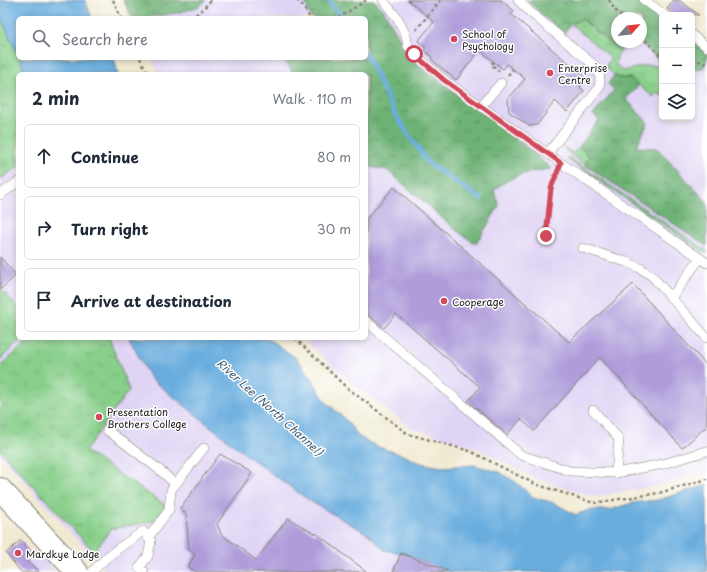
<!DOCTYPE html>
<meta charset="utf-8">
<style>
:root{--surface:#fff;--page:#f6f6f7;--text:#1f2937;--muted:#747a83;--line:#e0e1e3}
body{margin:0;font-family:"Playpen Sans",sans-serif;background:var(--page);color:var(--text)}
.controls{position:absolute;right:12px;top:12px;display:grid;overflow:hidden;border-radius:6px;box-shadow:0 2px 6px #0003}
.controls button{width:36px;height:36px;display:grid;place-items:center;padding:0;border:0;border-bottom:1px solid var(--line);background:var(--surface);color:var(--text);font:20px sans-serif}
.compass{position:absolute;left:611px;top:12px;width:36px;height:36px;border-radius:50%;background:var(--surface);box-shadow:0 2px 6px #0003;rotate:63deg}
.stop{position:absolute;width:12px;height:12px;margin:-9px;border:3px solid #d1495b;border-radius:50%;background:#fff}
.stop.end{background:#d1495b;border-color:#fff;box-shadow:0 1px 4px #0008}
.list{margin:0;padding:0;list-style:none}
h2{display:flex;justify-content:space-between;align-items:center;height:52px;margin:0;padding:0 16px;font-size:17px}
h2 small{font-size:13px;font-weight:400;color:var(--muted)}
.list li{display:grid;grid-template-columns:26px 1fr auto;gap:12px;align-items:center;box-sizing:border-box;height:64px;margin:0 8px 8px;padding:0 8px;border:1px solid var(--line);border-radius:6px}
.list b{display:block;font-size:15px;white-space:nowrap}
.list em{font-size:13px;font-style:normal;color:var(--muted)}
.icon{flex:none;width:22px;height:22px;fill:none;stroke:currentColor;stroke-width:2;stroke-linecap:round;stroke-linejoin:round}
.map{position:relative;flex:none;width:707px;height:572px;overflow:hidden}
.search{position:absolute;background:var(--surface);box-shadow:0 2px 6px #0003;left:16px;top:16px;width:352px;height:44px;display:flex;align-items:center;gap:10px;box-sizing:border-box;padding:0 14px;border-radius:6px;color:var(--muted);font-size:15px}
.panel{position:absolute;background:var(--surface);box-shadow:0 2px 6px #0003;left:16px;top:72px;width:352px;height:268px;border-radius:6px}
.map>svg:first-child{display:block}
.built{fill:#e0d4f4;fill-rule:evenodd}
.grass{fill:url(#grass-tufts);stroke:#527653}
.forest{fill:url(#forest-crowns);stroke:#456749}
.water{fill:#69adde;stroke:#42647d}
.lines{fill:none;stroke-linecap:round;stroke-linejoin:round}
.stream{stroke:#69adde;stroke-width:4.5}
.building{fill:#af9dda}
.service-casing{stroke:#868377;stroke-width:10}
.trunk-casing{stroke:#868377;stroke-width:24}
.path{stroke:#868377;stroke-width:2.5;stroke-dasharray:3 3;stroke-linecap:butt}
.service{stroke:#fff;stroke-width:9}
.trunk{stroke:#fff;stroke-width:22}
.route{stroke:#d1495b;stroke-width:5}
.poi-dot{fill:#d1495b;stroke:#fff;stroke-width:1.5}
.labels{text-anchor:middle;dominant-baseline:central;stroke-width:3;stroke-linejoin:round;paint-order:stroke}
.poi-label{font-size:10px;fill:#1c1c1c;stroke:#fff;text-anchor:start}
.water-label{font-size:11px;font-style:italic;fill:#3f5d73;stroke:#fff}
</style>
<div class="map">
<svg width="707" height="572" viewBox="0 0 707 572">
<defs>
<pattern id="grass-tufts" width="24" height="20" patternUnits="userSpaceOnUse"><rect width="24" height="20" fill="#88cf8a"/><path d="M3 7l-1-3M5 7V3M7 7l1-3M15 17l-1-3M17 17v-4M19 17l1-3" fill="none" stroke="#75b176"/></pattern>
<pattern id="forest-crowns" width="20" height="18" patternUnits="userSpaceOnUse"><rect width="20" height="18" fill="#6eb276"/><path d="M2 6a3 3 0 1 1 6 0M12 15a3 3 0 1 1 6 0" fill="none" stroke="#5a9060"/></pattern>
</defs>
<rect width="100%" height="100%" fill="#fff"/>
<filter id="ink" filterUnits="userSpaceOnUse"><feTurbulence type="fractalNoise" baseFrequency=".025" numOctaves="2"/><feDisplacementMap in="SourceGraphic" scale="8" xChannelSelector="R" yChannelSelector="G"/><feConvolveMatrix kernelMatrix="1 2 1 2 8 2 1 2 1" color-interpolation-filters="sRGB"/></filter>
<filter id="wash" filterUnits="userSpaceOnUse"><feTurbulence type="fractalNoise" baseFrequency=".012" numOctaves="4" result="noise"/><feDisplacementMap in="SourceGraphic" scale="16" xChannelSelector="R" yChannelSelector="G"/><feGaussianBlur stdDeviation="0.9" result="paint"/><feColorMatrix in="noise" values="0 0 0 0 0 0 0 0 0 0 0 0 0 0 0 0 0 1.4 0 .05"/><feComposite in="paint" operator="in"/></filter>
<g filter="url(#wash)">
<rect width="100%" height="100%" fill="#f1ead2"/>
<g class="built">
<path d="M123,0H636L662,19V117H692V41L707,53V472L657,486L595,497L537,479L472,446L411,428L350,382L302,338H366V74H159L151,58H366V18H132ZM617,18H641V42H617Z"/>
<polygon points="18,167 18,338 129,338 150,378 249,457 310,501 368,534 384,550 401,553 449,572 106,572 0,455 0,179"/>
<polygon points="36,550 56,572 14,572"/>
</g>
<g class="grass">
<polygon points="0,16 18,55 18,58 19,58 27,74 18,74 18,167 0,179"/>
<polygon points="582,19 620,52 615,63 619,68 623,71 647,65 658,66 662,64 662,96 657,92 653,97 630,78 618,78 605,67 611,58 571,24"/>
<polygon points="563,147 573,153 579,147 589,156 585,165 566,151"/>
<polygon points="568,157 707,251 707,254 567,159"/>
<polygon points="0,288 18,308 18,338 22,338 0,360"/>
<polygon points="31,338 109,338 129,390 85,451 165,505 155,521 111,529 94,552 0,450 0,367"/>
</g>
<g class="forest">
<path d="M123,0H206C204,2 202,5 199,6C186,13 147,18 132,18Z"/>
<path d="M303,0H374L383,9L401,41L422,69L498,124L552,169C527,172 514,174 494,190L499,206L476,244L457,231L387,170L366,166V74H294L283,58H304L307,62L310,58H366V18H311L306,4Z"/>
<polygon points="527,0 636,0 662,19 662,64 640,42 641,18 617,18 617,42 631,42 620,52 582,19 571,24 564,33 543,16"/>
<polygon points="692,41 707,53 707,59 703,68 692,70"/>
<polygon points="614,75 618,78 630,78 639,85 626,99 648,123 636,147 657,148 707,202 707,246 585,165 589,156 579,147 599,120 593,115 614,90 608,84"/>
</g>
<g class="water">
<polygon points="0,0 85,0 92,18 18,18 18,55 0,16"/>
<polygon points="19,58 114,58 118,74 27,74"/>
<polygon points="129,338 267,338 296,358 311,377 324,400 346,420 359,437 378,447 400,454 421,463 441,467 474,465 499,472 517,483 533,497 554,503 576,515 589,510 609,510 632,503 658,500 707,485 707,572 449,572 401,553 384,550 368,534 310,501 249,457 150,378"/>
</g>
<g class="lines">
<g class="stream">
<polyline points="328,0 342,18"/>
<polyline points="366,54 396,116 428,163 481,199"/>
</g>
</g>
<g id="blocks">
<g class="building">
<polygon points="408,0 501,0 514,11 511,14 587,79 580,87 584,91 567,112 555,101 537,125 529,126 509,112 508,99 525,79 507,64 503,69 480,50 456,80 431,59 432,57 424,50 426,48 418,41 434,22"/>
<polygon points="674,0 679,0 699,15 675,15 667,9"/>
<polygon points="394,187 569,342 633,284 707,366 707,426 682,448 600,357 534,431 521,419 507,435 468,401 480,387 396,314 384,328 366,313 366,219"/>
<polygon points="0,257 16,275 0,290"/>
<polygon points="220,454 252,473 217,524 221,534 256,560 288,518 315,534 316,533 367,572 195,572 188,567 195,554 189,550 186,514 180,508"/>
<polygon points="21,540 31,554 25,559 39,572 21,572 6,553"/>
<polygon points="401,553 448,571 447,572 393,572"/>
</g>
</g>
</g>
<g filter="url(#ink)">
<use href="#blocks" fill-opacity="0" stroke="#868377" stroke-width="1"/>
<g class="lines">
<defs>
<g id="service">
<polyline points="383,0 398,19 406,36 408,46 414,54 444,80 561,163 707,263"/>
<path d="M518,0L530,12L595,66C600,74 601,79 599,88L548,153"/>
<polyline points="644,0 665,15"/>
<polyline points="692,35 707,47"/>
<polyline points="481,106 501,83"/>
<polyline points="0,195 18,182"/>
<polyline points="583,248 626,262 640,268 652,276 707,338"/>
<polyline points="671,298 700,258"/>
<polyline points="366,321 521,455 570,471 616,473 663,464 707,451"/>
<polyline points="593,410 619,439 616,473"/>
<polyline points="107,430 161,471 175,484"/>
<polyline points="148,538 169,510 171,490 204,448"/>
<polyline points="92,572 108,556 143,531 151,541 148,556 139,568 144,572"/>
</g>
<polyline id="trunk" points="0,489 77,572"/>
</defs>
<use href="#service" class="service-casing"/>
<use href="#trunk" class="trunk-casing"/>
<g class="path">
<polyline points="113,0 121,18"/>
<polyline points="297,0 302,5 310,18"/>
<polyline points="609,0 614,9 623,18"/>
<path d="M184,18C197,17 203,9 211,0"/>
<polyline points="338,18 367,0"/>
<polyline points="416,30 440,1"/>
<polyline points="641,36 662,57"/>
<polyline points="140,58 148,74"/>
<polyline points="494,62 491,64 500,72"/>
<polyline points="692,62 700,61 707,65"/>
<polyline points="508,75 513,69"/>
<polyline points="546,236 551,188 557,173"/>
<polyline points="295,338 346,387 408,434 470,451 535,484 594,503 659,493 707,479"/>
</g>
<use href="#service" class="service"/>
<use href="#trunk" class="trunk"/>
</g>
</g>
<g class="lines" filter="url(#ink)">
<polyline class="route" points="414,54 444,80 561,163 551,188 546,236"/>
</g>
<g class="poi-dot">
<circle cx="454" cy="39" r="4"/>
<circle cx="550" cy="73" r="4"/>
<circle cx="444" cy="301" r="4"/>
<circle cx="99" cy="417" r="4"/>
<circle cx="18" cy="553" r="4"/>
</g>
<g class="labels">
<g class="poi-label">
<text x="462" y="33">School of<tspan x="462" dy="12">Psychology</tspan></text>
<text x="558" y="67">Enterprise<tspan x="558" dy="12">Centre</tspan></text>
<text x="452" y="301">Cooperage</text>
<text x="107" y="411">Presentation<tspan x="107" dy="12">Brothers College</tspan></text>
<text x="26" y="553">Mardkye Lodge</text>
</g>
<g class="water-label">
<text transform="translate(270 407) rotate(42)">River Lee (North Channel)</text>
</g>
</g>
</svg>
<div class="controls">
<button>+</button>
<button>−</button>
<button><svg class="icon" aria-label="layers" viewBox="0 0 24 24"><path d="M12 4l9 5-9 5-9-5zM3 14l9 5 9-5"/></svg></button>
</div>
<svg class="compass" viewBox="-18 -18 36 36"><path d="M0-13l5 13h-10z" fill="#e53935"/><path d="M0 13l5-13h-10z" fill="#747a83"/></svg>
<div class="stop" style="left:414px;top:54px"></div>
<div class="stop end" style="left:546px;top:236px"></div>
<div class="search"><svg class="icon" aria-label="search" viewBox="0 0 24 24"><circle cx="10" cy="10" r="6"/><path d="M15 15l6 6"/></svg>Search here</div>
<section class="panel">
<h2>2 min<small>Walk · 110 m</small></h2>
<ul class="list">
<li><svg class="icon" aria-label="ahead" viewBox="0 0 24 24"><path d="M12 20V5M6 11l6-6 6 6"/></svg><div><b>Continue</b></div><em>80 m</em></li>
<li><svg class="icon" aria-label="right" viewBox="0 0 24 24"><path d="M7 20v-9h11M14 6l5 5-5 5"/></svg><div><b>Turn right</b></div><em>30 m</em></li>
<li><svg class="icon" aria-label="arrive" viewBox="0 0 24 24"><path d="M6 21V4h12l-3 4 3 4H6"/></svg><div><b>Arrive at destination</b></div></li>
</ul>
</section>
</div>
